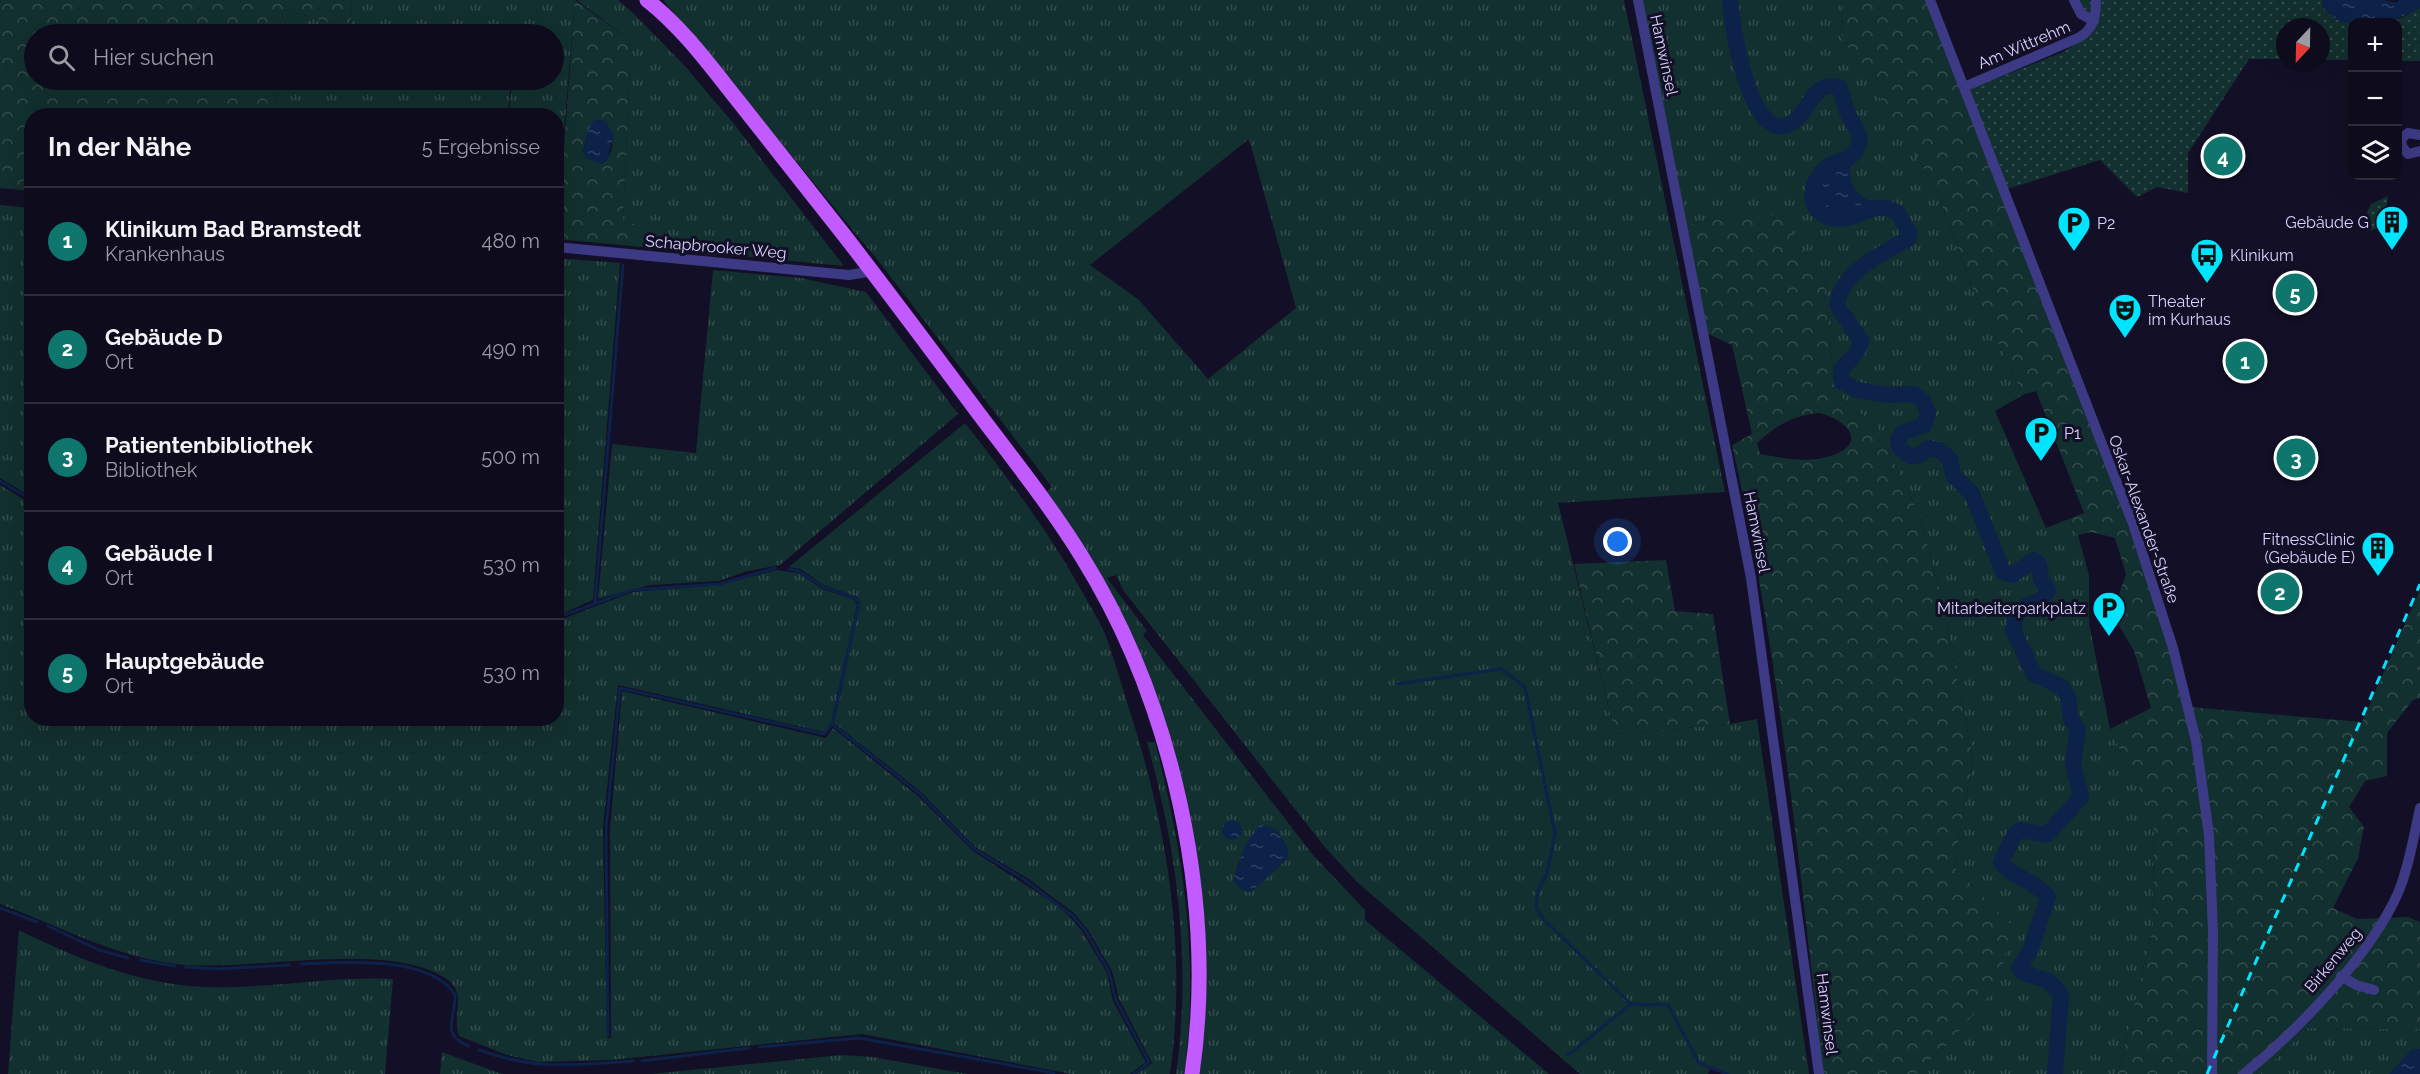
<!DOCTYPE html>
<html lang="de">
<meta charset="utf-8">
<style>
:root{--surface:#0e0b1c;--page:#171425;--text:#f1f3f6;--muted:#9b9ba3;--line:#2e2b3b;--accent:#0f766e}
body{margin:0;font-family:Raleway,sans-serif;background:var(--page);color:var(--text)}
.controls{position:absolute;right:18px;top:18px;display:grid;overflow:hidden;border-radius:12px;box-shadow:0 6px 24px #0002}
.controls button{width:54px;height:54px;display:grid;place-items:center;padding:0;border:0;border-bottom:2px solid var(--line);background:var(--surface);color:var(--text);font:30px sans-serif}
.compass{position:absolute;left:2276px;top:18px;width:54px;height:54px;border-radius:50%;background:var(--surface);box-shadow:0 6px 24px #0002;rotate:202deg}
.you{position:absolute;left:1618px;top:542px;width:21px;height:21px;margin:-15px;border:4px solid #fff;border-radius:50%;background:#1a73e8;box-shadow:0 0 0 9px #1a73e833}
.badge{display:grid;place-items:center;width:39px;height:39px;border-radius:50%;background:var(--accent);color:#fff;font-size:20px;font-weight:700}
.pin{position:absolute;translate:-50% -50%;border:3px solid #fff;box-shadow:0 2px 6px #0006}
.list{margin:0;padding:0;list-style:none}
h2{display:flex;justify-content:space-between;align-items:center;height:78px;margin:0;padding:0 24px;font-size:26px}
h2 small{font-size:20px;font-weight:400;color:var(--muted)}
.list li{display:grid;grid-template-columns:39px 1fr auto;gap:18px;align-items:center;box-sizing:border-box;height:108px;padding:0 24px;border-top:2px solid var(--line)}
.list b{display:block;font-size:22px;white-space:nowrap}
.list p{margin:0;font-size:20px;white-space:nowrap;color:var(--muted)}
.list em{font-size:20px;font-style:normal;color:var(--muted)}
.icon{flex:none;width:33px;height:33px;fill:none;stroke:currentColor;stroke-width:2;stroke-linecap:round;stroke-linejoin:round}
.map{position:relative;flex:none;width:2420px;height:1074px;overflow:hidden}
.search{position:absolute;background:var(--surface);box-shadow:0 6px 24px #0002;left:24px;top:24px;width:540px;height:66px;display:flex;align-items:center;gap:15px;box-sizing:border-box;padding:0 21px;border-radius:33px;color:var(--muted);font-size:22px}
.panel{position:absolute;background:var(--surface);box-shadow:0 6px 24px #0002;left:24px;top:108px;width:540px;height:618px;border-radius:24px}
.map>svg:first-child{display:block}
.grass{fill:url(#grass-tufts);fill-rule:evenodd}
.forest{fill:url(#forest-crowns);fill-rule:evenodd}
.park{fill:url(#park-dots)}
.water{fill:url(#water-ripples)}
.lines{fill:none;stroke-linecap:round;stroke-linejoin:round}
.stream{stroke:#0c2248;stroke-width:3}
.river{stroke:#0c2248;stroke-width:16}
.street{stroke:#3d3a85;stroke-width:10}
.primary{stroke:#c25bff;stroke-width:15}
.rail{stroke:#00e5ff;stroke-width:3;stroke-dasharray:9 8;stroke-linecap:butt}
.labels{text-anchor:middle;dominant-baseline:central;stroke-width:6;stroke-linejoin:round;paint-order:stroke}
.street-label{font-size:16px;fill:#d9d4ff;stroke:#130f26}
.poi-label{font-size:16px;fill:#d9d4ff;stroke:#130f26;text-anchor:start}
</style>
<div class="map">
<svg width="2420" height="1074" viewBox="0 0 2420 1074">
<defs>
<pattern id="grass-tufts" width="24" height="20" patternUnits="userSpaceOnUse" patternTransform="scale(1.5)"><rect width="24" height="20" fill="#12302f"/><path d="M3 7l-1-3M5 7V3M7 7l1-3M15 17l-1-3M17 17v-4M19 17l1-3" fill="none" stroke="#344d4e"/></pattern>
<pattern id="forest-crowns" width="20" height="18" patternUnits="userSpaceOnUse" patternTransform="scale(1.5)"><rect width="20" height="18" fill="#12302f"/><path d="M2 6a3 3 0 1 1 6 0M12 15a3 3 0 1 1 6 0" fill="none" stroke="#344d4e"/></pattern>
<pattern id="park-dots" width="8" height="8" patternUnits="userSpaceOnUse" patternTransform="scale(1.5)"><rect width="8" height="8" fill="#12302f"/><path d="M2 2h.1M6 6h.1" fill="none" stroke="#344d4e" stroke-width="1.8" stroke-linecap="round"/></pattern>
<pattern id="water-ripples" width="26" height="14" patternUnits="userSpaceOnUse" patternTransform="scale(1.5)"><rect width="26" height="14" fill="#0c2248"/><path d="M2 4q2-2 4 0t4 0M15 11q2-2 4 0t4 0" fill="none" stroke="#2f4163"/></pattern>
</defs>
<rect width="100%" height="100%" fill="#130f26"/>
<g class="grass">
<polygon points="352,0 575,0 557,216 556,116 509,115 512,80 554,80 554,34 281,34 283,9 350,29"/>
<polygon points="577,0 618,0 632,12 683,64 734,124 844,266 663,249 665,228 623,222 631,41"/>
<path d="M663,0H1624L1725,492L1558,503L1615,734L1730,724L1757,719L1809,1074H1724L1710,1069L1708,1074H1580L1357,882L1324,846L1123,590L1116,575L1107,578L1147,631L1143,635L1313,855L1365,910V920L1549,1074H1199L1204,942L1196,849L1182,786L1162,715L1046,492L1052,487L880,263ZM1249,139L1296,308L1208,379L1139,300L1090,265ZM1276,829L1288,849L1287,859L1251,892L1234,881C1241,846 1247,846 1276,829Z"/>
<polygon points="1643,0 1841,0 1842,37 1935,187 1976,297 2023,395 1995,411 2046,528 2069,519 2078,535 2089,575 2089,623 2110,729 2154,819 2153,928 2119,1069 2114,1074 1915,1074 1947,1045 2013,927 1954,867 1973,758 1940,592 1920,517 1878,428 1835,392 1824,282 1782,218 1746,210 1685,226"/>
<polygon points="277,80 511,80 508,115 274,116"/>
<polygon points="0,205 31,208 31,497 0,478"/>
<polygon points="556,258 620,263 593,600 557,616"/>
<polygon points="713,270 801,278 866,292 958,414 780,565 744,572 719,581 650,585 598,599 612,444 696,453"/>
<path d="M965,423C1007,477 1048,530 1081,590C1089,605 1099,619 1105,634C1113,655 1119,677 1126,699C1166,820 1188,946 1170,1074H1137L1152,1063L1119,999L1112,971L1088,930L1075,914L1027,878L975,847L921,792L834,723L860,604L857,597L824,585L800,569L789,567Z"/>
<path d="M0,485L31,504L32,718H556L557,621L633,592L720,585L776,570L798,573L823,589L855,600L857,605L831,723L824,732L618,685L603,827L607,1038H611L610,828L622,691L826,738L833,728L918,796L973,851L1057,905L1071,918L1082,931L1107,973L1113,1001L1146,1062L1130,1074H1071L862,1034L611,1060L538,1062L507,1055L459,1036C451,1016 469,993 445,978C383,939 251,973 176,964C113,956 59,926 0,904Z"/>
<path d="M1147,742H1155C1183,851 1200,961 1184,1074H1176C1192,962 1177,850 1147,742Z"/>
<path d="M19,930C77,959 141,985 206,987C269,989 331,976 393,979L385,1074H8Z"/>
<polygon points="2308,1028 2420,1029 2420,1074 2260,1074"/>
<polygon points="442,1052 499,1073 503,1074 440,1074"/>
<polygon points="841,1055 873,1057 967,1074 651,1074"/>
</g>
<g class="forest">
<polygon points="0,0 352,0 350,29 283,9 281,34 34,34 34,80 277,80 274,115 32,116 31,191 0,188"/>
<path d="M575,0L631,41L623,222L666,228L663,249L557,239ZM610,128C616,140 612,156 602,164L587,158L583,152L588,130Z"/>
<polygon points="1841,0 1930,0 2094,424 2189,707 2362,722 2420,590 2420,698 2413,700 2387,733 2387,776 2365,781 2349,807 2364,827 2358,858 2333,908 2357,919 2408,917 2420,922 2420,1029 2308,1028 2260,1074 2114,1074 2119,1069 2153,928 2154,819 2110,729 2151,708 2134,651 2112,613 2126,574 2115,538 2091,532 2078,535 2069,519 2084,513 2036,391 2023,395 1976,297 1935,187 1842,37"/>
<path d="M1746,210L1782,218L1824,282L1835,392L1878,428L1920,517L1940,592L1973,758L1954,867L2013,927L1997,986L1947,1045L1915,1074H1823C1799,863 1779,652 1732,445L1752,434L1732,345L1706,333L1685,226ZM1820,413C1851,422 1868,445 1827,457C1805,463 1782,458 1760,454L1757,443C1776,425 1794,415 1820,413Z"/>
<polygon points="1666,560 1675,611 1713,614 1730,724 1615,734 1574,564"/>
</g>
<g class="park">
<polygon points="2076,0 2323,0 2322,6 2334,18 2352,24 2352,60 2321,60 2321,27 2285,27 2285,59 2249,59 2188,153 2188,193 2157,187 2137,197 2100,160 2004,190 1968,90 2063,52 2093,33 2094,21"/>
<polygon points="2420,8 2420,61 2398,61 2398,22 2373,22 2401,18"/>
<polygon points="2388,196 2384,226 2369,231 2360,228 2371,204"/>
</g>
<g class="water">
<path d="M2323,0H2384L2396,3L2399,0H2420V8C2398,21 2358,31 2335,19C2330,16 2326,10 2322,6Z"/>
<polygon points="600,119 606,122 614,135 607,160 602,164 587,158 583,152 588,130 594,120"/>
<path d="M1850,158C1849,192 1854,193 1883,207C1872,211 1856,220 1844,220C1808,221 1803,179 1832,164C1837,161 1844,160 1850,158Z"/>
<circle cx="1232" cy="830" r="10"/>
<polygon points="1260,824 1276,829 1288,849 1287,859 1251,892 1243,891 1233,881 1244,847"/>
<polygon points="2412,1049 2420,1049 2420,1074 2389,1074"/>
</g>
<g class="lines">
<g class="stream">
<polyline points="0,481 32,500"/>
<polyline points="789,569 798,571 824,587 857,599 859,603 832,724 920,794 974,849 1025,880 1073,916 1085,930 1109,972 1116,1000 1149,1062 1134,1074"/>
<polyline points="595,603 623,265"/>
<polyline points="556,618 632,590 720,584 775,568"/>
<polyline points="1397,684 1501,669 1525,687 1555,834 1547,874 1538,890 1536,908 1544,920 1631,1004"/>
<polyline points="0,908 37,922"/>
<polyline points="48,926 99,950 128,958"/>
<polyline points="140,960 175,966"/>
<path d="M301,964C343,962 430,955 455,995C456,1019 439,1034 469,1046"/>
<polyline points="185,967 217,969 289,965"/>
<polyline points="608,1036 606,828 620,688 824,734 832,724"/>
<polyline points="760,1047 859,1038 1054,1073"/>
<path d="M479,1050C538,1071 572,1065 633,1061"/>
<polyline points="1568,1055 1631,1004 1668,1005 1699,1063 1727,1074"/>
<polyline points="642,1061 749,1048"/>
</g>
<path class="river" d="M1730,0C1732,26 1748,133 1784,126C1809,121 1811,76 1840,88L1847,112L1860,137C1859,145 1857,152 1850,157C1845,161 1838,161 1832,164C1813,174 1802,205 1826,216C1850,227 1865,205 1885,208C1889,208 1894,211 1898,213L1909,233L1908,239C1883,253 1841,272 1837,305L1861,341L1857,352L1841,370L1842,382L1857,390L1888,395L1914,394L1923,401L1928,413L1924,425L1902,433L1898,440L1900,449L1910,456L1920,455L1928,448L1939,450L1950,459L1953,475L1972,494L2003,572L2012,575L2034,560L2039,564L2041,579L2048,590L2041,600L2024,607L2016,615L2013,630L2034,674L2062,687L2068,697L2071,719L2078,730L2073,764L2081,797L2047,835L2021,830L2015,834L2001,862C2011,877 2034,880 2048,897L2030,951L2019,968L2024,973L2049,981L2061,995L2055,1074"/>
<g class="street">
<polyline points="1638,0 1751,578 1819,1074"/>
<polyline points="1930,0 2133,524 2173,648 2196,741 2209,835 2213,932 2212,1074"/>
<polyline points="2074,0 2081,14 2094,21"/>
<path d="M1964,87L2080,37C2094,28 2096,16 2096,0"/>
<polyline points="2420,135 2408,133 2402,138 2401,145 2408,154 2420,151"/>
<polyline points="556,247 849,275 873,271"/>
<polyline points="2341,976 2356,985 2374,990"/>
<path d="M2244,1074C2298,1030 2370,956 2398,893C2409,867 2414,835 2420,808"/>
</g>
<path class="primary" d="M647,0C683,28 711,67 739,102C774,146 809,191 844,235C889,293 932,351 976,410C1012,458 1050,505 1082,557C1173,703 1217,903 1192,1074"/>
<polyline class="rail" points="2207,1074 2420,584"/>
</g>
<defs>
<symbol id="building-pin" viewBox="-11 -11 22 30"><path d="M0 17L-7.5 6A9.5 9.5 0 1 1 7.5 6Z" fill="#00e5ff" stroke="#130f26"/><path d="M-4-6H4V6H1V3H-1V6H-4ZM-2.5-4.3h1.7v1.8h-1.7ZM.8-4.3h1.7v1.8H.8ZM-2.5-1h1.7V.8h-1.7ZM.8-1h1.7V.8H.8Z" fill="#111"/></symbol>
<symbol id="parking-pin" viewBox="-11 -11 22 30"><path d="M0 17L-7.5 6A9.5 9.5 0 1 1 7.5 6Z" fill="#00e5ff" stroke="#130f26"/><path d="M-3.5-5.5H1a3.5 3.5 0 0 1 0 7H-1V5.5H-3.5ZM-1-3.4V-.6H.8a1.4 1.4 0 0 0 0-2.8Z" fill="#111"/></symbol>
<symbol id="bus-pin" viewBox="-11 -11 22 30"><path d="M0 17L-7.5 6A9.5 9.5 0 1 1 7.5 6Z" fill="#00e5ff" stroke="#130f26"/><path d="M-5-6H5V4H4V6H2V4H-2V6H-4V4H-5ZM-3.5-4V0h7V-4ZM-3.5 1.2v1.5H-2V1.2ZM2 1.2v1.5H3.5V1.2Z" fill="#111"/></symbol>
<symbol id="theatre-pin" viewBox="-11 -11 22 30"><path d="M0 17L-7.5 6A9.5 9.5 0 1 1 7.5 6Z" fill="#00e5ff" stroke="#130f26"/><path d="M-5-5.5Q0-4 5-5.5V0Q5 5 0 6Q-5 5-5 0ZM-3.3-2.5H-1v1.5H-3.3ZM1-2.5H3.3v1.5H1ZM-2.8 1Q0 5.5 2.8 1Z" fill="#111"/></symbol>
</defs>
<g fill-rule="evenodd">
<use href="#building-pin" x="2373" y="203" width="38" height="52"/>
<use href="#parking-pin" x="2055" y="204" width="38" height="52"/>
<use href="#bus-pin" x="2188" y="236" width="38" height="52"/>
<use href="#theatre-pin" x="2106" y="291" width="38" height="52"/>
<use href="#parking-pin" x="2022" y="414" width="38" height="52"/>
<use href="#building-pin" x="2359" y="529" width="38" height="52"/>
<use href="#parking-pin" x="2090" y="589" width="38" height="52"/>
</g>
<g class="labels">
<g class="street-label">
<text transform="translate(2024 45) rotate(-23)">Am Wittrehm</text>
<text transform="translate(1664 55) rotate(78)">Hamwinsel</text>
<text transform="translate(716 247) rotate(5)">Schapbrooker Weg</text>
<text transform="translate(2144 519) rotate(70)">Oskar-Alexander-Straße</text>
<text transform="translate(1757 532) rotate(79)">Hamwinsel</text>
<text transform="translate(2333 960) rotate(-50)">Birkenweg</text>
<text transform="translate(1827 1014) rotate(83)">Hamwinsel</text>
</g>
<g class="poi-label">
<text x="2369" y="222" text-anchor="end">Gebäude G</text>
<text x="2097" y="223">P2</text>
<text x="2230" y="255">Klinikum</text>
<text x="2148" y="301">Theater<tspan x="2148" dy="18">im Kurhaus</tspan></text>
<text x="2064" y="433">P1</text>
<text x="2355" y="539" text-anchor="end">FitnessClinic<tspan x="2355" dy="18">(Gebäude E)</tspan></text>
<text x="2086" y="608" text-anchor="end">Mitarbeiterparkplatz</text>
</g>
</g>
</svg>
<div class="controls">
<button>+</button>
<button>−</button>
<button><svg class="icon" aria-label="layers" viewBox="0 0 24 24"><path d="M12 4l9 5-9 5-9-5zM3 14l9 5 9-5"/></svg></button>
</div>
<svg class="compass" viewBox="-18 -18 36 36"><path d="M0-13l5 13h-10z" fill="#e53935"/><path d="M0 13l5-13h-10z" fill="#9b9ba3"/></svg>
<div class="you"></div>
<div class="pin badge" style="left:2245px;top:361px">1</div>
<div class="pin badge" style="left:2280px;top:592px">2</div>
<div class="pin badge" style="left:2296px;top:458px">3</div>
<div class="pin badge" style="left:2223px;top:156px">4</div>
<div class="pin badge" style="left:2295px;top:293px">5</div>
<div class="search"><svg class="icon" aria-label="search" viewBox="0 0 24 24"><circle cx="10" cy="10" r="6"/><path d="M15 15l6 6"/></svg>Hier suchen</div>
<section class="panel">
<h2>In der Nähe<small>5 Ergebnisse</small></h2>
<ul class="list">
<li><span class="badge">1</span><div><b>Klinikum Bad Bramstedt</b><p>Krankenhaus</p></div><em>480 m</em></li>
<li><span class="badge">2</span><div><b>Gebäude D</b><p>Ort</p></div><em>490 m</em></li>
<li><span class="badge">3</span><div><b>Patientenbibliothek</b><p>Bibliothek</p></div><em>500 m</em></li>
<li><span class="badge">4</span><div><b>Gebäude I</b><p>Ort</p></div><em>530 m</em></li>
<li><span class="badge">5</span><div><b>Hauptgebäude</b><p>Ort</p></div><em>530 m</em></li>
</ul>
</section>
</div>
